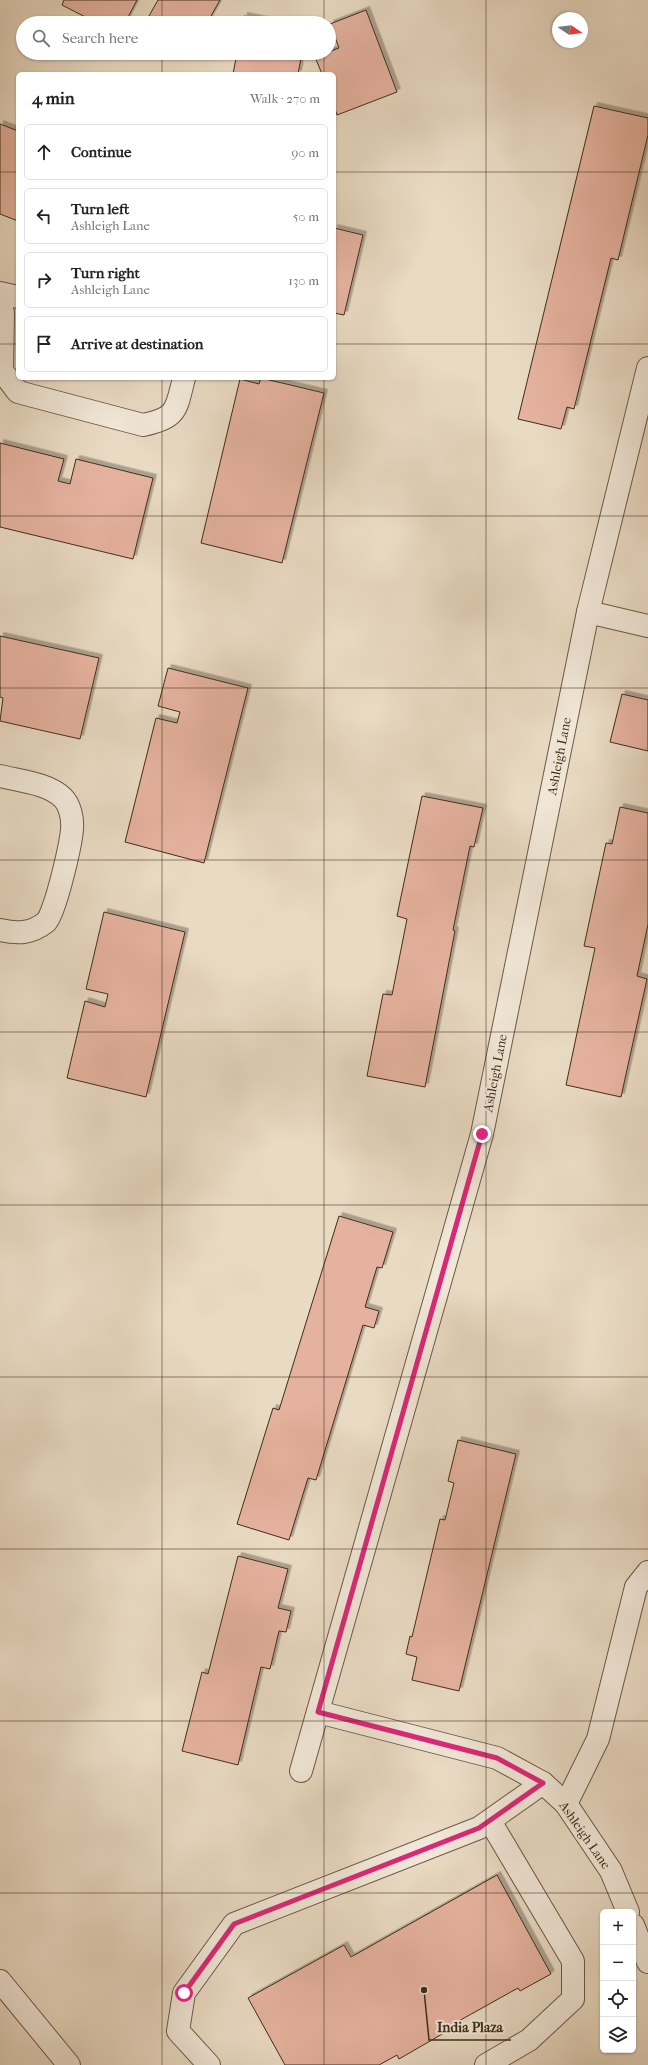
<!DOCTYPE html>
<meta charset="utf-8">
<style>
:root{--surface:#fff;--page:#f6f6f6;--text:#222;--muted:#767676;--line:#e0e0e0}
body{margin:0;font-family:"IM FELL French Canon",serif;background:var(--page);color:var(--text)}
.controls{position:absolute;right:12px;bottom:12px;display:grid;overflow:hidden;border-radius:6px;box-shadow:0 1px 3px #0004}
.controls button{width:36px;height:36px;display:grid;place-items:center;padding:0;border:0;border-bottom:1px solid var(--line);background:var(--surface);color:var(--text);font:20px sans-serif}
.compass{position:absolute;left:552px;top:12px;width:36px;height:36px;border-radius:50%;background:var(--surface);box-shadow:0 1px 3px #0004;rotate:103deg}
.stop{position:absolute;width:12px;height:12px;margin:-9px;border:3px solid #db2777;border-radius:50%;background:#fff}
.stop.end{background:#db2777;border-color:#fff;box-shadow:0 1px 4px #0008}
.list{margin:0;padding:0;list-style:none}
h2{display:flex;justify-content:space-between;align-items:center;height:52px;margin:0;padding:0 16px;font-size:17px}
h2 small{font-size:13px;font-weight:400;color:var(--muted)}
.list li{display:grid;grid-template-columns:26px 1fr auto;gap:12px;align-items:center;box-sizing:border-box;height:56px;margin:0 8px 8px;padding:0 8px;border:1px solid var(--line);border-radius:6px}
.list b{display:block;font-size:15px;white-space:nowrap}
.list p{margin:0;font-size:13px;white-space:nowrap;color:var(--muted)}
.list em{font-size:13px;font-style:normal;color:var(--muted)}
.icon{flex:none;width:22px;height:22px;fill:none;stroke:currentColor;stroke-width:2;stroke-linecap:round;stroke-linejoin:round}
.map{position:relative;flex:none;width:648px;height:2065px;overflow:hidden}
.search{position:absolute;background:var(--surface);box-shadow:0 1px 3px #0004;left:16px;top:16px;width:320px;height:44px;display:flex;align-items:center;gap:10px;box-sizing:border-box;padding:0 14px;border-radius:22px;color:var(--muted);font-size:15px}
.panel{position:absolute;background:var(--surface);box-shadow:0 1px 3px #0004;left:16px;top:72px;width:320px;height:308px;border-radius:6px}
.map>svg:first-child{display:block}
.building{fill:#e5b29f;stroke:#3f2e1a;filter:url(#shadow)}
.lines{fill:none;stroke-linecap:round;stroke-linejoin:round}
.minor-casing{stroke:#6a5944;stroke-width:24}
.minor{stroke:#f1e7d8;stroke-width:22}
.route{stroke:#db2777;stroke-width:5}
.grid{fill:none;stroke:#3f2e1a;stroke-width:1;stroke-opacity:0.55}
.labels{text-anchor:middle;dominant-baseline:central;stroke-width:4;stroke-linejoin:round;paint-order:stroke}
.street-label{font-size:13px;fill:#3f2e1a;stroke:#f1e7d8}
.leader{fill:none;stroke:#3f2e1a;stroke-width:1.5}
.callout-dot{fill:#3f2e1a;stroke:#f1e7d8;stroke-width:1.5}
.callout-label{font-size:14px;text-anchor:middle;font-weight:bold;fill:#3f2e1a;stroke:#f1e7d8;stroke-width:4;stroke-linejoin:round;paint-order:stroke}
</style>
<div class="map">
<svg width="648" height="2065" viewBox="0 0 648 2065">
<defs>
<filter id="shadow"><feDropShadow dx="3.5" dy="-3.5" stdDeviation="0" flood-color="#0004"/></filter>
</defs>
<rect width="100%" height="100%" fill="#e9dac3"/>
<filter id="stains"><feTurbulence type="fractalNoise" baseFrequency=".005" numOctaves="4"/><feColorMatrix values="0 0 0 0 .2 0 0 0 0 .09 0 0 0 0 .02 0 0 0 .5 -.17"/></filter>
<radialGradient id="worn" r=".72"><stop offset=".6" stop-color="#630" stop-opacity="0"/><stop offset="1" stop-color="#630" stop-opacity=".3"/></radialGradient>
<g class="building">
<polygon points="64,0 137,0 125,23 97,23 62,5"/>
<polygon points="158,0 220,0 207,23 145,23"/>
<polygon points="366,10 397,92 337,115 334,106 334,74 322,74 315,57 339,48 330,24"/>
<polygon points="244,16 278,23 243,23"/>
<polygon points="237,53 302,53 298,74 233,74"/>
<polygon points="594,106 648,118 648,135 618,260 611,258 574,409 567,407 561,429 518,419"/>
<polygon points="0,124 18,131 18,221 0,214"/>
<polygon points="334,228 363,235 344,315 334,313"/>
<polygon points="261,378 324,393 282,563 201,543 240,379 259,384"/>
<polygon points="0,443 64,459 58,481 70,484 76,459 153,478 133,559 0,527"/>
<polygon points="0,636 99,658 80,739 0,721 3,698 0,697"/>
<polygon points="168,668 248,688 204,863 125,842 156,718 177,723 180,712 158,706"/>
<polygon points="622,694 648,700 648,751 610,742"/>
<polygon points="422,796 483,808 474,847 470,846 453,930 455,931 425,1087 367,1076 383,994 392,995 407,919 397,916"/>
<polygon points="620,807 648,813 648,924 637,976 647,979 621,1097 566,1085 595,948 584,946 606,843 612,844"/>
<polygon points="104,912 185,932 146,1097 67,1078 85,1001 105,1007 108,994 86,989"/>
<polygon points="339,1216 393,1232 382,1268 377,1267 365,1307 379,1311 374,1328 363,1325 316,1480 308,1478 289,1540 237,1524 273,1408 279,1410"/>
<polygon points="458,1440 516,1454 459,1691 412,1680 417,1657 406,1654 410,1636 412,1637 440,1519 445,1520 454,1483 448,1481"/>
<polygon points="238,1556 288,1569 278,1608 291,1611 286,1632 279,1631 270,1669 261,1667 238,1765 182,1751 202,1672 208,1674"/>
<polygon points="497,1875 551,1974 520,1991 518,1988 457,2022 458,2025 399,2059 397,2055 379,2065 285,2065 248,1998 344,1945 351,1957"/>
</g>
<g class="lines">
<defs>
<g id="minor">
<polyline points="0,293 18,297"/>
<path d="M0,300L3,313L2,371L18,392L143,425C178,418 176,409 184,378"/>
<polyline points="588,612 648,626"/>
<path d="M0,776C19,781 48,783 63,798C70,805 73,819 72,829C71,844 55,914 46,922C31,934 17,934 0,930"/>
<polyline points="318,1712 497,1758 543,1783 566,1804 611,1871 628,1912"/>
<polyline points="301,1771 482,1134 588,612 648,368"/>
<polyline points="566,1804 598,1739 636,1587 648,1572"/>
<polyline points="633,1925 648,1962"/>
<polyline points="0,1981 69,2065"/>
<polyline points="209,2065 178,2031 184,1993 234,1924 479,1828 543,1783"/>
<polyline points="486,2065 529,2040 573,1999 573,1961 490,1821"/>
</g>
</defs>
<use href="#minor" class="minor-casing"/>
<use href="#minor" class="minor"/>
</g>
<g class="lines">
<polyline class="route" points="184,1993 234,1924 479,1828 543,1783 497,1758 318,1712 482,1134"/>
</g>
<path class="grid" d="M162,0V23M324,0V23M486,0V2065M162,53V74M324,53V74M0,172H18M334,172H648M0,344H18M334,344H648M162,378V2065M324,378V2065M0,516H648M0,688H648M0,860H648M0,1032H648M0,1205H648M0,1377H648M0,1549H648M0,1721H648M0,1893H648"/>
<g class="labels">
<g class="street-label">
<text transform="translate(559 756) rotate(-79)">Ashleigh Lane</text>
<text transform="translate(495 1073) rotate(-79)">Ashleigh Lane</text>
<text transform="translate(585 1835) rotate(55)">Ashleigh Lane</text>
</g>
</g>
<path class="leader" d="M424 1990L429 2040H511"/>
<circle class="callout-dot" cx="424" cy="1990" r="4"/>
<g class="callout-label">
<text x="470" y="2032">India Plaza</text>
</g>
<rect width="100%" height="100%" filter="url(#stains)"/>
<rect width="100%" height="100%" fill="url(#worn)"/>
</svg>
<div class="controls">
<button>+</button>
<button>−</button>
<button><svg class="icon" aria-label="locate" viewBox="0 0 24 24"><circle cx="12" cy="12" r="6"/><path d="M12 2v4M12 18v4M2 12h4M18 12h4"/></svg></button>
<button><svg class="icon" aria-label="layers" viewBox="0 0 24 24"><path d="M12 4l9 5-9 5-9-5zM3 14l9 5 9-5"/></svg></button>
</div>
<svg class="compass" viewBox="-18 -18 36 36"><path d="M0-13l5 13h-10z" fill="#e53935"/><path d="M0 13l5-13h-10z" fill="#767676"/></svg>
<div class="stop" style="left:184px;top:1993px"></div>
<div class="stop end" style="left:482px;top:1134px"></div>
<div class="search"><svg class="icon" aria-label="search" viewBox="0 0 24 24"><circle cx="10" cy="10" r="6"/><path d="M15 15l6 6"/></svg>Search here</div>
<section class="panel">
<h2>4 min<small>Walk · 270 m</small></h2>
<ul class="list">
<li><svg class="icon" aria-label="ahead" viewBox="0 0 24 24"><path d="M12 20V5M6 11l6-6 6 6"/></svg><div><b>Continue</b></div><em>90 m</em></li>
<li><svg class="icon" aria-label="left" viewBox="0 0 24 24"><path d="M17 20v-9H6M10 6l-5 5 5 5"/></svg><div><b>Turn left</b><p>Ashleigh Lane</p></div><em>50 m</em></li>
<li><svg class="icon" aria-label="right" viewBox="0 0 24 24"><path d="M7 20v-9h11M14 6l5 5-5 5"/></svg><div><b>Turn right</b><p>Ashleigh Lane</p></div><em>130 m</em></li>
<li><svg class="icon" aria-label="arrive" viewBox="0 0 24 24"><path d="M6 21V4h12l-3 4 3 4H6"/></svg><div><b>Arrive at destination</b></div></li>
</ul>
</section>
</div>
